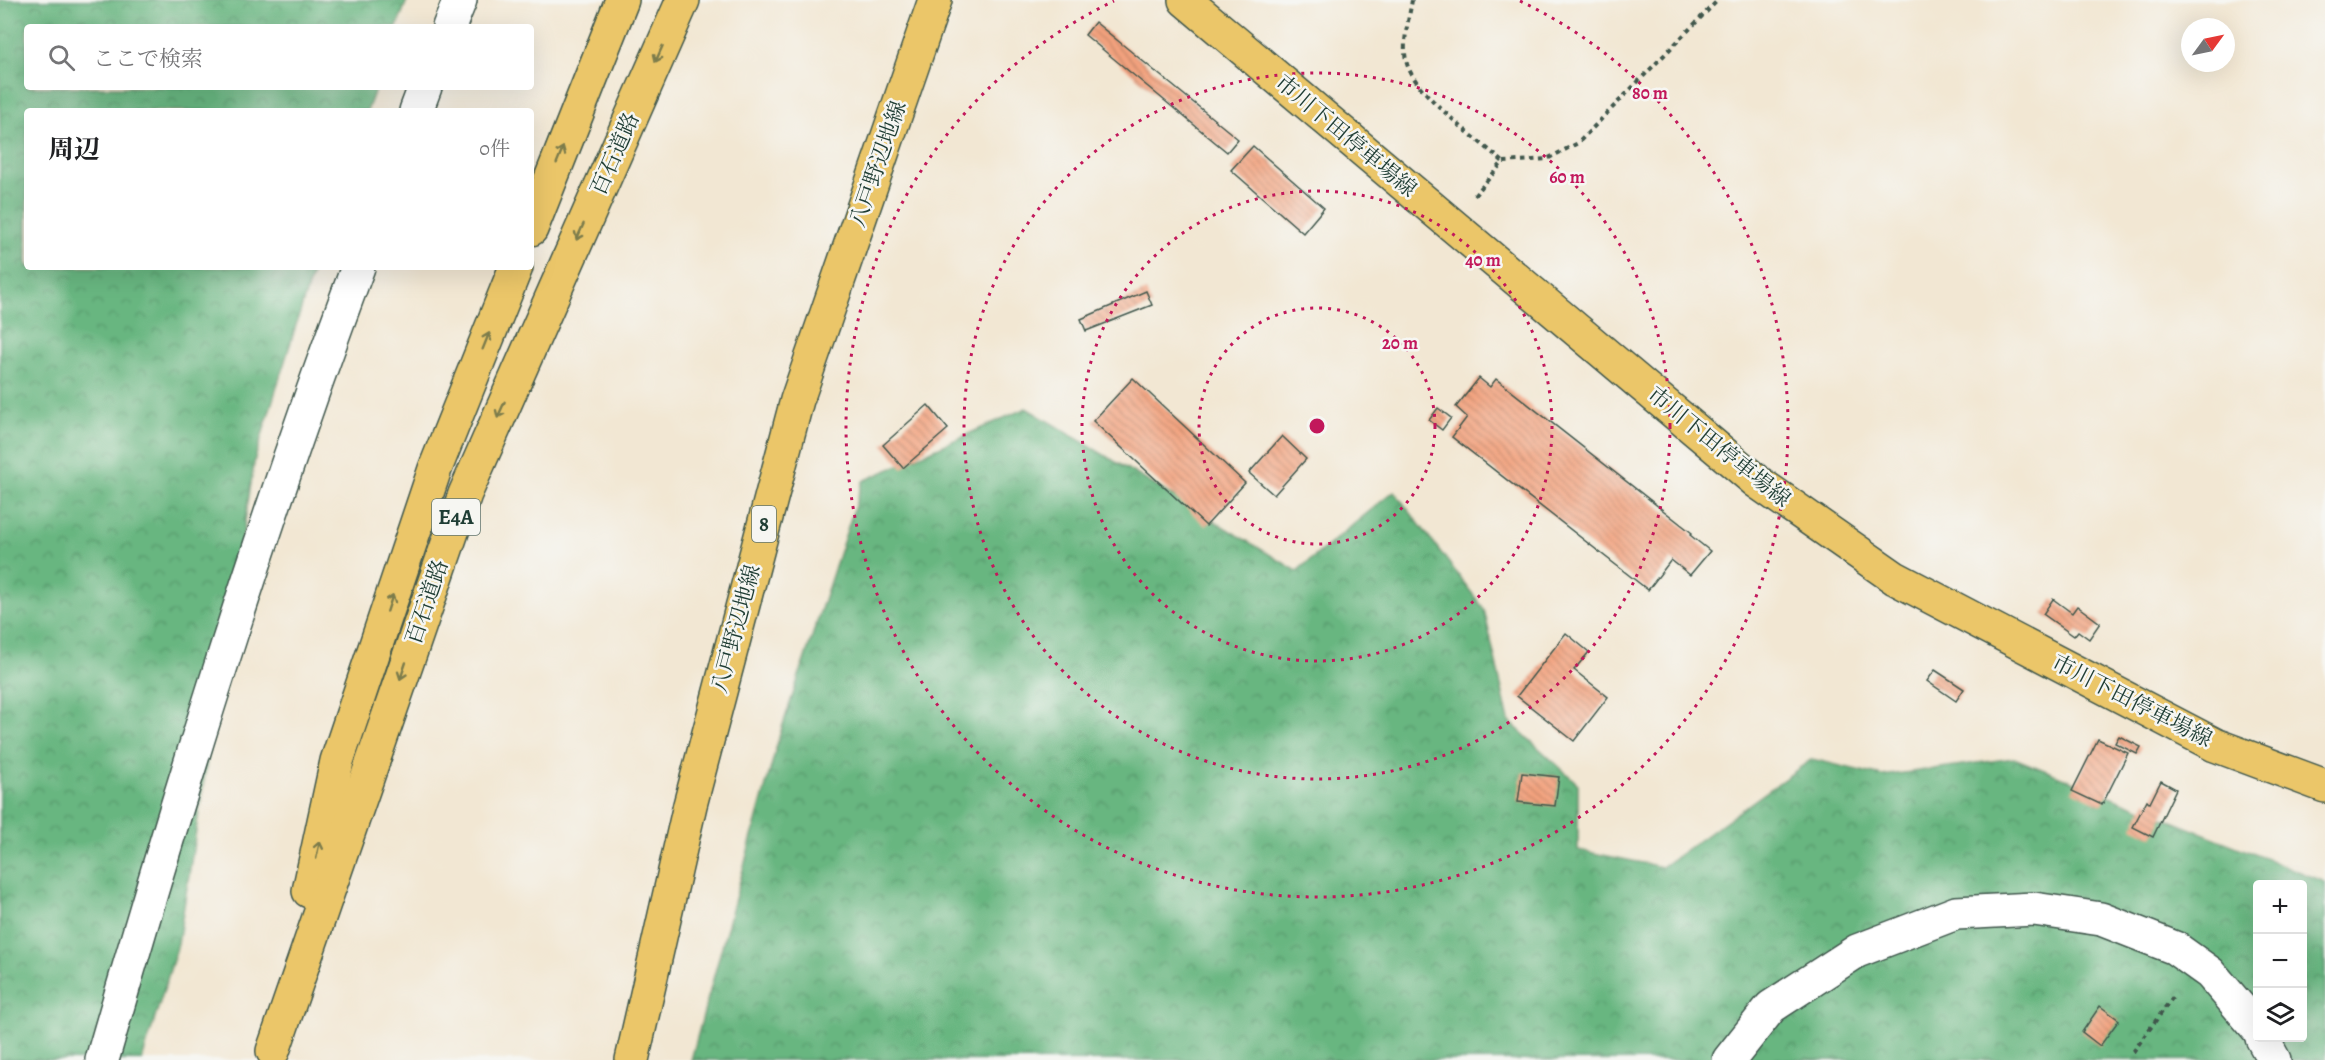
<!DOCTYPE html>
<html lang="ja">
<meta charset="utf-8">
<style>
:root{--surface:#fff;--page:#f2f2f2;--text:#202124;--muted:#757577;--line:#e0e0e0}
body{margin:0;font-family:Alegreya,"Noto Serif JP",serif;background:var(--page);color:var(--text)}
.controls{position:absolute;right:18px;bottom:18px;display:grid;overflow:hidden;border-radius:6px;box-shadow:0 6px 24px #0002}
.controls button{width:54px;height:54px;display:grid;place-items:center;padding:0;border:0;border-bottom:2px solid var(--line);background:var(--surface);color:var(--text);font:30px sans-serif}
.compass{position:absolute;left:2181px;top:18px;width:54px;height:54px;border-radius:50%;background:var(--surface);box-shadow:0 6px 24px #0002;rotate:57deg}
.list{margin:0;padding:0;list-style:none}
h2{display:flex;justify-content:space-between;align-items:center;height:78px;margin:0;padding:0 24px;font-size:26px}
h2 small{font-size:20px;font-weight:400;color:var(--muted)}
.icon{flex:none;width:33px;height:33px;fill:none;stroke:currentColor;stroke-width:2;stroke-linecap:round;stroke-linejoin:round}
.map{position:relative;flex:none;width:2325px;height:1060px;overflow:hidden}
.search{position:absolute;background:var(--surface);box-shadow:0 6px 24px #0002;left:24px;top:24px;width:510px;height:66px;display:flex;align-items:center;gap:15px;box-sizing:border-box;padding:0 21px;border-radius:6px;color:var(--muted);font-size:22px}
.panel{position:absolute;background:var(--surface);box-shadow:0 6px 24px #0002;left:24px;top:108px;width:510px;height:162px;border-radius:6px}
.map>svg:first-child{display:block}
.forest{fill:url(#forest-crowns);stroke:#447a5a;stroke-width:1.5;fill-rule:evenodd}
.building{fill:url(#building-back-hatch)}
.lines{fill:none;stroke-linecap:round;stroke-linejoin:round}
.minor-casing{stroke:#3f564c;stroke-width:36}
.major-casing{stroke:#3f564c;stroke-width:36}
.highway-casing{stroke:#3f564c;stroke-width:36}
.path{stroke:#3f564c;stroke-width:4;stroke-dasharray:4.5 4.5;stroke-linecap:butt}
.minor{stroke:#fff;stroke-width:33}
.major{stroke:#ebc669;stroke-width:33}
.highway{stroke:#ebc669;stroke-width:33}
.oneway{stroke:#7b7b4c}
.ring{fill:none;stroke:#c2185b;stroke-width:3;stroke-dasharray:3 6}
.labels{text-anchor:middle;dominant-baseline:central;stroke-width:5;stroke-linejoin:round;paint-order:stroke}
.shield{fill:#f6f6f2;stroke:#60746d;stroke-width:1.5}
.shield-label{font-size:21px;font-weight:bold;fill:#1f3d34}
.street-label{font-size:22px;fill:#1f3d34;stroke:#f6f6f2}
.centre{fill:#c2185b;stroke:#f6f6f2;stroke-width:3}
.ring-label{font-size:18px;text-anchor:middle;font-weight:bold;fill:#c2185b;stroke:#f6f6f2;stroke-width:5;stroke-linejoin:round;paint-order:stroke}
</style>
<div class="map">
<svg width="2325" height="1060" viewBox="0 0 2325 1060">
<defs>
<pattern id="forest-crowns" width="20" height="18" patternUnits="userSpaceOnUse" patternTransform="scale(1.5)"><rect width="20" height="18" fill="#68b680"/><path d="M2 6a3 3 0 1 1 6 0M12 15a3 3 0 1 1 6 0" fill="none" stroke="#55956a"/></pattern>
<pattern id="building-back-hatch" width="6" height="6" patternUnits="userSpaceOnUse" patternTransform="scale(1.5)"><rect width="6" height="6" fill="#f3a27e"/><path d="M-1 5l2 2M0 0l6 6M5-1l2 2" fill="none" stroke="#c48568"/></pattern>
</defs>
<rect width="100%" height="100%" fill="#f6f6f2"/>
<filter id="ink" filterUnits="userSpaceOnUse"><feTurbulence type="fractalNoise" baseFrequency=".0167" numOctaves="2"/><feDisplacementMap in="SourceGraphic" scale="12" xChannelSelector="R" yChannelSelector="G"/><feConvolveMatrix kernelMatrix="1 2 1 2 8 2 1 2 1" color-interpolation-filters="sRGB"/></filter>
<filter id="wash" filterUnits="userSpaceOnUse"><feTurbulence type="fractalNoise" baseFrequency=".008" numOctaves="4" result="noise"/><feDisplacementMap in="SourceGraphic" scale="24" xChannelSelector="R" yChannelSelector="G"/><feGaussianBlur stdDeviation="1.35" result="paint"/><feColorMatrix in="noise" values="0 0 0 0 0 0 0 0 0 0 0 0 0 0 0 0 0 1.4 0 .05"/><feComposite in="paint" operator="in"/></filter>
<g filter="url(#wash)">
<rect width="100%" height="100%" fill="#f2e7d3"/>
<g class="forest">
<polygon points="0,0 407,0 397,27 27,27 27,87 376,87 367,111 27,111 27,267 314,267 255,458 178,944 142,1060 0,1060"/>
<path d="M1026,408L1297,571L1394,491L1484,609L1509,721L1578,784V850L1662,867L1812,759L1882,776L2014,758L2325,882V1060H691L780,734L863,481ZM2258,884H2302V1038H2258Z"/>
</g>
<g id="blocks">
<g class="building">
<polygon points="1095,22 1238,139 1227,152 1085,35"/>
<polygon points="1253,146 1324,208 1303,233 1231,170"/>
<polygon points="1146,291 1152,305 1086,331 1081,319"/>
<polygon points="1133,378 1245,483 1206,526 1093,421"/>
<polygon points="1479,378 1490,387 1496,379 1692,533 1690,535 1710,551 1690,575 1671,560 1648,590 1452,437 1467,417 1456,407"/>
<polygon points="928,405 948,429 903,468 883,445"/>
<polygon points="1438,408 1451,418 1442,430 1429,420"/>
<polygon points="1282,436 1306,459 1274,495 1249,473"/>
<polygon points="2053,599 2072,613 2077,606 2100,623 2089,639 2078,631 2074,636 2043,614"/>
<polygon points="1566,633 1589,652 1574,670 1608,697 1574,741 1517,696"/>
<polygon points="1935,670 1964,689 1956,701 1927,681"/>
<polygon points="2119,736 2141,747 2137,754 2115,743"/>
<polygon points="2098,739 2128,753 2102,805 2072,791"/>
<polygon points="1522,773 1559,777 1555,806 1518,802"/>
<polygon points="2161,781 2176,789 2153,837 2133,827 2147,800 2150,803"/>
<polygon points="2100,1006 2119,1020 2100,1046 2082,1032"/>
</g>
</g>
</g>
<g filter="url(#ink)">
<use href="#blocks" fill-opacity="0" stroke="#3f564c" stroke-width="1.5"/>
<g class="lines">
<defs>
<g id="minor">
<polyline points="449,27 460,0"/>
<polyline points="416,111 425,87"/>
<polyline points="2262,1038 2274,1060"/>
<path d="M102,1060C179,793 261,527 358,267"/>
<polyline points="1729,1060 1771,1007 1857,951 1956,913 2034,909 2101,919 2175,948 2210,973 2258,1029"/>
</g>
<g id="major">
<polyline points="1185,0 1756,481 1895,578 2215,745 2325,786"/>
<polyline points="632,1060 690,805 797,400 935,0"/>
</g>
<g id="highway">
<polyline points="531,229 622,0"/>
<polyline points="309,891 337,761 435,469 516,267"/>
<polyline points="273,1051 465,494 683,0"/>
</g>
</defs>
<use href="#minor" class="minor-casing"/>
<use href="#major" class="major-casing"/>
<use href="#highway" class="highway-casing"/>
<g class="path">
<path d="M1412,0C1409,20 1401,44 1407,64C1417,96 1478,139 1503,162L1474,196"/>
<polyline points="1504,162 1547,159 1578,143 1718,0"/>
<polyline points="2133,1052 2175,994"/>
</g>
<use href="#minor" class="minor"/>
<use href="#major" class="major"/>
<use href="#highway" class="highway"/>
</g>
<defs><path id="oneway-shaft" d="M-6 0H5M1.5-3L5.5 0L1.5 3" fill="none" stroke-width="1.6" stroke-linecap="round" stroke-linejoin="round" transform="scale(1.5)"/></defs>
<g class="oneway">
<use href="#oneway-shaft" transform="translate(659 54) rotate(114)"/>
<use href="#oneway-shaft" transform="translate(560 155) rotate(-68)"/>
<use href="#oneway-shaft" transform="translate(580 232) rotate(114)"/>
<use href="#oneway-shaft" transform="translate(486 341) rotate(-68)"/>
<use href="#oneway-shaft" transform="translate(501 410) rotate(114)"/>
<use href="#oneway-shaft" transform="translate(390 603) rotate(-72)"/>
<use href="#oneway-shaft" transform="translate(403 671) rotate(109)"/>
<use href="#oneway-shaft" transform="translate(318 850) rotate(-78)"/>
</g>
</g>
<g class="ring">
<circle cx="1317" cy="426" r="118"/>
<circle cx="1317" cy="426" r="235"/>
<circle cx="1317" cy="426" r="353"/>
<path d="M1520 1A471 471 0 1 1 1114 1"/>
</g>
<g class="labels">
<g class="shield">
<rect x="432" y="499" width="48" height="36" rx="4.5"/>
<rect x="752" y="506" width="24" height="36" rx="4.5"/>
</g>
<g class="shield-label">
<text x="456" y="517">E4A</text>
<text x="764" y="524">8</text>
</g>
<g class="street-label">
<text transform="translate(1346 136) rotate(40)">市川下田停車場線</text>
<text transform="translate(615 154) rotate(-66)">百石道路</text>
<text transform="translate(878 164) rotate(-71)">八戸野辺地線</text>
<text transform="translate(1719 447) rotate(39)">市川下田停車場線</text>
<text transform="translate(427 602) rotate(-71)">百石道路</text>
<text transform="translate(736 629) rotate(-75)">八戸野辺地線</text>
<text transform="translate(2132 701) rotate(27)">市川下田停車場線</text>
</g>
</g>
<circle cx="1317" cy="426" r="9" class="centre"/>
<g class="ring-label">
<text x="1650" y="99">80 m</text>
<text x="1567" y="183">60 m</text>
<text x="1483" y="266">40 m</text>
<text x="1400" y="349">20 m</text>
</g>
</svg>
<div class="controls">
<button>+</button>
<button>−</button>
<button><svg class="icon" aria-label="layers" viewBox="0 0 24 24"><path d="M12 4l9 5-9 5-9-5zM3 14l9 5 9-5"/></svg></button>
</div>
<svg class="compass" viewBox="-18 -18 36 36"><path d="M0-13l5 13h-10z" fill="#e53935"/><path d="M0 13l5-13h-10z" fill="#757577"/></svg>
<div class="search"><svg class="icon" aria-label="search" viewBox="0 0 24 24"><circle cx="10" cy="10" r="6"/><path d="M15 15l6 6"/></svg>ここで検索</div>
<section class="panel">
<h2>周辺<small>0件</small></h2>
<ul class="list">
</ul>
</section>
</div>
